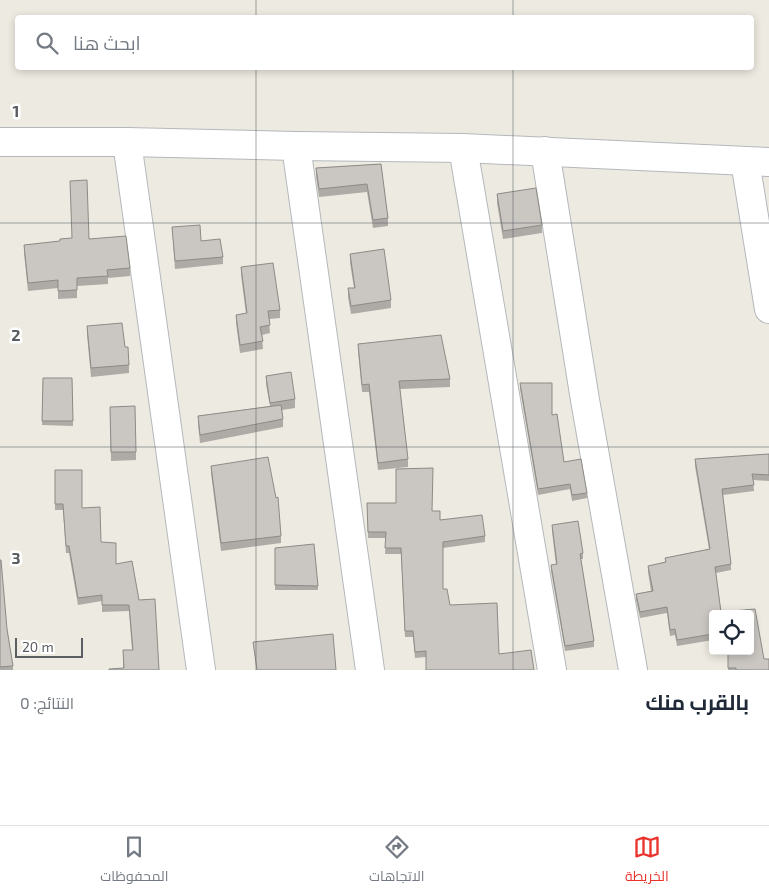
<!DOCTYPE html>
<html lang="ar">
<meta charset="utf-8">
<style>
:root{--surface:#fff;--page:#f2f2f3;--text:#1f2937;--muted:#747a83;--line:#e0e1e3;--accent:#e9332b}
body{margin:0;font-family:"Exo 2",Cairo,sans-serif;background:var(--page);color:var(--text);direction:rtl}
.controls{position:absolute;right:15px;bottom:15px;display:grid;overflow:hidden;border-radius:5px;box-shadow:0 2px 8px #0003}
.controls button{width:45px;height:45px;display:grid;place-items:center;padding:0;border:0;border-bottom:1px solid var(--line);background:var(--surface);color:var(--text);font:25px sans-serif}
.scale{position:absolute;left:15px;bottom:12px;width:68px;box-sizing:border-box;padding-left:5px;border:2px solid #5a5e62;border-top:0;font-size:14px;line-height:18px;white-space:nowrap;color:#5a5e62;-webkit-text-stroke:4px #fff;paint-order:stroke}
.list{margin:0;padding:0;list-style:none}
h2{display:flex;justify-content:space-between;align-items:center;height:65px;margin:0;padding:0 20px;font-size:21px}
h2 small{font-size:16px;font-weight:400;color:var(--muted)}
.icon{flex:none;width:28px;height:28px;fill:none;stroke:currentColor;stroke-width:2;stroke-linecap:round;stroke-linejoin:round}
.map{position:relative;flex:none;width:769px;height:670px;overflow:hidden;direction:ltr}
.search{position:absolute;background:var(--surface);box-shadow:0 2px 8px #0003;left:15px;right:15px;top:15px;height:55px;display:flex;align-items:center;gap:12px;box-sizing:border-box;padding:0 18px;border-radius:5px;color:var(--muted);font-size:19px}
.sheet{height:155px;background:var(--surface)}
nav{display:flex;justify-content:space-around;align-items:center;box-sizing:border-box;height:70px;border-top:1px solid var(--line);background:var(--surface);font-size:14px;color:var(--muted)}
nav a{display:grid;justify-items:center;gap:2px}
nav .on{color:var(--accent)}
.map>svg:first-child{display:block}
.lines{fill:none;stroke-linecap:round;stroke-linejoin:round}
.minor-casing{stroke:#b4b8bc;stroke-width:30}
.minor{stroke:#fff;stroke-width:28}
.wall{fill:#aeaaa6}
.building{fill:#cac6c1;stroke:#8d8b87}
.grid{fill:none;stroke:#5a5e62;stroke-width:1;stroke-opacity:0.55}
.grid-label{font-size:16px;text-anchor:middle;font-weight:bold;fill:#5a5e62;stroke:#fff;stroke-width:5;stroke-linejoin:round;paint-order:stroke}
</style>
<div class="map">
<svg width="769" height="670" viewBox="0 0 769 670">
<rect width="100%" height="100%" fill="#edeae1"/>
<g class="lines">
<defs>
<g id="minor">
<polyline points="0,142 127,142 296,146 463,148 769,162"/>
<polyline points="127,142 201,670"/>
<polyline points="296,146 370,670"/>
<polyline points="463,148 552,670"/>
<polyline points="545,151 585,400 633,670"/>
<polyline points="745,161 769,309"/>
</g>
</defs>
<use href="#minor" class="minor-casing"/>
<use href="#minor" class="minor"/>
</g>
<g class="wall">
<polygon points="381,164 388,218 388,226 373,228 367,192 319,197 316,176 316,168"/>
<polygon points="497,194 542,225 542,233 503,239 497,203"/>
<polygon points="172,227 201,241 223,257 223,264 175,269"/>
<polygon points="89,239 130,268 130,276 108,278 108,284 77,286 77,298 58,299 58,288 28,291 24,253 24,245"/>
<polygon points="350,254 391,300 391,308 351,314 348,297 348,288 354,288 350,263"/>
<polygon points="241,267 280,310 280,318 269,319 270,333 262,335 263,349 240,353 236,323 236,315 246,314 241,275"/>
<polygon points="87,326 125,347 129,365 129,373 91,377 87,335"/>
<polygon points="358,344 450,379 450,387 400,389 408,459 408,467 378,470 369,392 362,392 358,351"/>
<polygon points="266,376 295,399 295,408 282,410 283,419 283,427 200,443 198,424 198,416 270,406 266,384"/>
<polygon points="43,378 72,378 73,426 42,425"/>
<polygon points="520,383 552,415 564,462 587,493 587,498 572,501 570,489 538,495 520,389"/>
<polygon points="110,407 136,452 136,460 111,461"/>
<polygon points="769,454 769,481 753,480 754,491 723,495 731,564 731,570 716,573 721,612 764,659 769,670 728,670 728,651 750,651 713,614 713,640 677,646 675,635 670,636 667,613 640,618 636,600 636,594 651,591 648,572 648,566 665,562 665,558 709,549 695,466 695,459"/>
<polygon points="211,466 276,498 281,536 281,543 221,551 211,473"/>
<polygon points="55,470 82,508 101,542 116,564 139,600 159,670 123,668 123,650 132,650 129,611 102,612 102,601 78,605 69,553 66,553 63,510 55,510"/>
<polygon points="367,503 433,511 440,520 485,536 485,542 443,548 443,589 450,605 499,654 534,670 426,657 415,658 413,637 405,637 401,554 385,554 386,538 368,538"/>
<polygon points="552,525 583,553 583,559 581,559 594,641 594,647 565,651 551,571 551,565 556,565 552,531"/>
<polygon points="275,548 318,586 318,590 275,590"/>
<polygon points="0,560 7,629 13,666 13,670 0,670"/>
</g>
<g class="building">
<polygon points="381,164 388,218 373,220 367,184 319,189 316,168"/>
<polygon points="87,180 89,239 126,236 130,268 107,270 108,276 77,278 77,290 58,291 58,280 28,283 24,245 60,241 60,239 72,238 70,181"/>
<polygon points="536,188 542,225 503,231 497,194"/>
<polygon points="200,225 201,241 220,239 223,257 175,261 172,227"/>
<polygon points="384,249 391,300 351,306 348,288 355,288 350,254"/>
<polygon points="273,263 280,310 268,311 270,325 260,327 263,341 240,345 236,315 247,313 241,267"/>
<polygon points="122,323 125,347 128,347 129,365 91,368 87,326"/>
<polygon points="441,335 450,379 399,381 408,459 378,463 369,384 362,385 358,344"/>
<polygon points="291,372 295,399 270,403 266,376"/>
<polygon points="43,378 72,378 73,421 42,421"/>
<polygon points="520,383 552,383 552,415 557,414 564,462 581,459 587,493 572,495 570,484 538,489"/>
<polygon points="281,405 283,419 200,435 198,416"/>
<polygon points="135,406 136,452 111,452 110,407"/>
<polygon points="769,454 769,475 752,474 754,485 722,489 731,564 715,567 721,612 755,609 764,659 769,659 769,670 736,670 736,668 728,668 728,651 750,651 750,614 713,614 713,634 677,640 675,629 670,630 667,607 640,612 636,594 653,591 648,566 666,562 665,558 710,549 695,459"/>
<polygon points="268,457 276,498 278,497 281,536 221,543 211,466"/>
<polygon points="433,468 432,511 440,511 440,520 482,515 485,536 443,542 443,589 447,589 450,605 497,603 499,654 531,650 534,670 426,670 426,651 415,652 413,631 405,631 401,548 385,548 386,532 368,532 367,503 396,503 396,469"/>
<polygon points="55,470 82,470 82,508 100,507 101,542 116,543 116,564 132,561 139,600 155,599 159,670 109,670 109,669 124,668 123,650 133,650 129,605 102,605 102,595 78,598 69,546 66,546 63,504 55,504"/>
<polygon points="578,521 583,553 580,554 594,641 565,646 551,565 557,564 552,525"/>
<polygon points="314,544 318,586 275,585 275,548"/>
<polygon points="0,560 1,560 7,629 13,666 0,667"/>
<polygon points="333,634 336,670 257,670 253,642"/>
</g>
<path class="grid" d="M256,0V18M513,0V18M256,68V670M513,68V670M0,223H769M0,447H769"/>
<g class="grid-label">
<text x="16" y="117">1</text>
<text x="16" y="341">2</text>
<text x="16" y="564">3</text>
</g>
</svg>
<div class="controls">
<button><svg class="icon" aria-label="locate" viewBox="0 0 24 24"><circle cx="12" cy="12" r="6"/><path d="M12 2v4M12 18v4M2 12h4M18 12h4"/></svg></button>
</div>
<div class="scale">20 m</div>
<div class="search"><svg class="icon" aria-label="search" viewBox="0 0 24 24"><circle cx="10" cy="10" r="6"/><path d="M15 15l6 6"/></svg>ابحث هنا</div>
</div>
<section class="sheet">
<h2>بالقرب منك<small>النتائج: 0</small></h2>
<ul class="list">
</ul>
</section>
<nav>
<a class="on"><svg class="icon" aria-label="map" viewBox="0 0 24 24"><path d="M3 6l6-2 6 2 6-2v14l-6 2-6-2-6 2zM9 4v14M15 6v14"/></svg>الخريطة</a>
<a><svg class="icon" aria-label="directions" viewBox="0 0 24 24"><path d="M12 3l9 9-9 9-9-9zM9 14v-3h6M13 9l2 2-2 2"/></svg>الاتجاهات</a>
<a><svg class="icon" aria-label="saved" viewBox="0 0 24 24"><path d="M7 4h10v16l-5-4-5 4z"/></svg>المحفوظات</a>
</nav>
